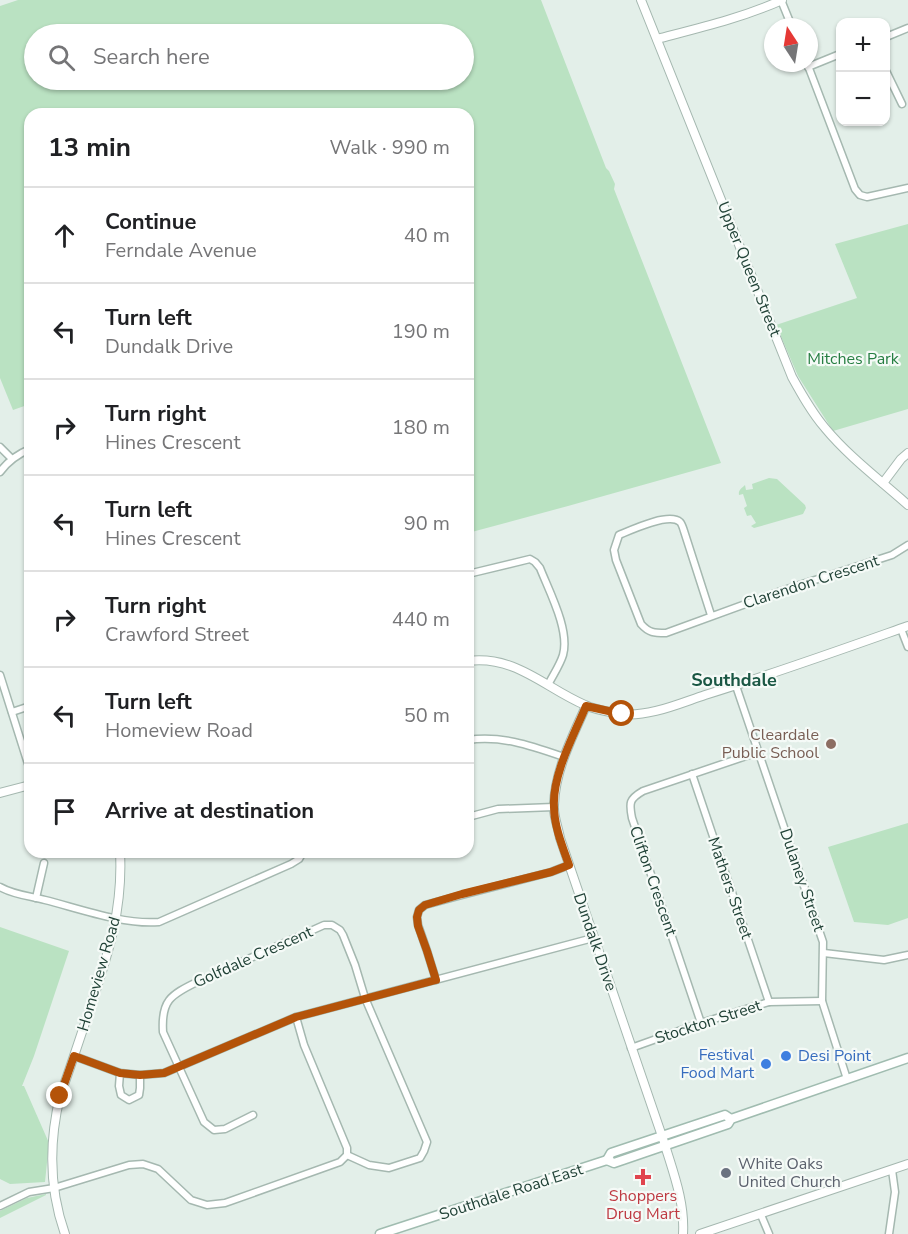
<!DOCTYPE html>
<meta charset="utf-8">
<style>
:root{--surface:#fff;--page:#f2f2f2;--text:#202124;--muted:#757577;--line:#e0e0e0}
body{margin:0;font-family:"Nunito Sans",sans-serif;background:var(--page);color:var(--text)}
.controls{position:absolute;right:18px;top:18px;display:grid;overflow:hidden;border-radius:12px;box-shadow:0 2px 4px #0004}
.controls button{width:54px;height:54px;display:grid;place-items:center;padding:0;border:0;border-bottom:2px solid var(--line);background:var(--surface);color:var(--text);font:30px sans-serif}
.compass{position:absolute;left:764px;top:18px;width:54px;height:54px;border-radius:50%;background:var(--surface);box-shadow:0 2px 4px #0004;rotate:348deg}
.stop{position:absolute;width:18px;height:18px;margin:-14px;border:4px solid #b45309;border-radius:50%;background:#fff}
.stop.end{background:#b45309;border-color:#fff;box-shadow:0 2px 6px #0008}
.list{margin:0;padding:0;list-style:none}
h2{display:flex;justify-content:space-between;align-items:center;height:78px;margin:0;padding:0 24px;font-size:26px}
h2 small{font-size:20px;font-weight:400;color:var(--muted)}
.list li{display:grid;grid-template-columns:39px 1fr auto;gap:18px;align-items:center;box-sizing:border-box;height:96px;padding:0 24px;border-top:2px solid var(--line)}
.list b{display:block;font-size:22px;white-space:nowrap}
.list p{margin:0;font-size:20px;white-space:nowrap;color:var(--muted)}
.list em{font-size:20px;font-style:normal;color:var(--muted)}
.icon{flex:none;width:33px;height:33px;fill:none;stroke:currentColor;stroke-width:2;stroke-linecap:round;stroke-linejoin:round}
.map{position:relative;flex:none;width:908px;height:1234px;overflow:hidden}
.search{position:absolute;background:var(--surface);box-shadow:0 2px 4px #0004;left:24px;top:24px;width:450px;height:66px;display:flex;align-items:center;gap:15px;box-sizing:border-box;padding:0 21px;border-radius:33px;color:var(--muted);font-size:22px}
.panel{position:absolute;background:var(--surface);box-shadow:0 2px 4px #0004;left:24px;top:108px;width:450px;height:750px;border-radius:18px}
.map>svg:first-child{display:block}
.green{fill:#bae2c2;fill-rule:evenodd}
.lines{fill:none;stroke-linecap:round;stroke-linejoin:round}
.minor-casing{stroke:#a5b8b0;stroke-width:9}
.tertiary-casing{stroke:#a5b8b0;stroke-width:10}
.secondary-casing{stroke:#a0bcb0;stroke-width:11}
.minor{stroke:#fff;stroke-width:6}
.tertiary{stroke:#fff;stroke-width:8}
.secondary{stroke:#fff;stroke-width:8}
.route{stroke:#b45309;stroke-width:8}
.education-dot{fill:#8d6e63;stroke:#f5faf7;stroke-width:2}
.shop-dot{fill:#3f7fe0;stroke:#f5faf7;stroke-width:2}
.worship-dot{fill:#6b7280;stroke:#f5faf7;stroke-width:2}
.health-dot{fill:#e0444e;stroke:#f5faf7;stroke-width:2}
.labels{text-anchor:middle;dominant-baseline:central;stroke-width:4.5;stroke-linejoin:round;paint-order:stroke}
.street-label{font-size:16px;fill:#214237;stroke:#f5faf7}
.park-label{font-size:16px;fill:#267e42;stroke:#f5faf7}
.education-label{font-size:16px;fill:#785e54;stroke:#f5faf7;text-anchor:end}
.shop-label{font-size:16px;fill:#366cbe;stroke:#f5faf7;text-anchor:end}
.worship-label{font-size:16px;fill:#5b616d;stroke:#f5faf7;text-anchor:start}
.health-label{font-size:16px;fill:#be3a42;stroke:#f5faf7}
.neighbourhood-label{font-size:18px;font-weight:bold;fill:#1a5744;stroke:#f5faf7}
</style>
<div class="map">
<svg width="908" height="1234" viewBox="0 0 908 1234">
<rect width="100%" height="100%" fill="#e3efe9"/>
<g class="green">
<path d="M18,0H541L606,168L609,171L615,184L614,189L721,463L568,506L468,533V114H30V404L13,410L0,378V6ZM34,34H464V80H34Z"/>
<polygon points="908,224 908,409 833,431 798,376 776,325 857,298 835,244"/>
<path d="M769,478L777,479L805,505L806,508L803,514L754,528L751,526L756,523L751,515L747,516L744,508L747,506L743,494L739,495C738,490 742,488 745,485L746,490L753,489L752,484Z"/>
<polygon points="908,823 908,918 888,925 854,922 828,847"/>
<polygon points="0,927 69,951 34,1056 22,1086 24,1086 49,1143 45,1182 10,1184 0,1179"/>
<polygon points="46,1194 46,1195 0,1218 0,1211 27,1198"/>
</g>
<g class="lines">
<defs>
<g id="minor">
<polyline points="781,0 792,27"/>
<polyline points="886,37 908,28"/>
<polyline points="807,63 855,189 860,195 867,197 908,188"/>
<polyline points="808,67 840,54"/>
<polyline points="886,71 902,104"/>
<polyline points="0,447 12,459"/>
<path d="M0,472C8,461 18,454 30,449"/>
<path d="M468,574L530,559L535,562L540,568C549,591 570,630 563,655C560,665 553,675 548,685"/>
<path d="M711,615L684,531C683,528 682,524 680,522C669,512 631,530 619,535L614,550L616,560L641,624C649,633 654,633 666,633L781,591L892,555L908,545"/>
<polyline points="901,629 908,647"/>
<polyline points="0,675 30,770"/>
<polyline points="736,686 823,942 822,1001 847,1079"/>
<polyline points="12,712 30,706"/>
<path d="M468,740C502,735 532,746 564,757"/>
<polyline points="692,774 769,1002"/>
<polyline points="468,817 498,809 554,807"/>
<path d="M0,887C14,895 30,896 45,900C80,909 124,925 159,922L291,864L299,859L303,852"/>
<polyline points="36,898 44,863"/>
<polyline points="824,953 884,960 908,955"/>
<polyline points="436,980 427,951 418,925 417,917 419,910 425,905 462,895 551,872 569,865"/>
<path d="M701,1023L632,818C629,803 629,799 643,791L758,752"/>
<polyline points="631,1048 701,1023 769,1002 822,1001"/>
<polyline points="74,1056 120,1073 140,1075 164,1073 296,1017 593,938"/>
<polyline points="120,1073 119,1086 121,1095 129,1100 139,1095 140,1088 140,1075"/>
<path d="M253,1115L225,1129L214,1130L204,1122L163,1032C161,1001 170,995 197,982L324,925H332L340,930L343,935L355,965L365,998L427,1142L424,1151L420,1158L389,1168L369,1165L347,1155"/>
<polyline points="0,1206 29,1192 54,1188 129,1165 143,1164 158,1169 191,1200 207,1205 225,1203 340,1162 347,1155 347,1148 304,1045 296,1017"/>
<polyline points="761,1215 769,1234"/>
<polyline points="889,1234 895,1192 892,1170"/>
</g>
<g id="tertiary">
<path d="M641,0L792,377C802,395 812,413 825,428C849,457 880,480 908,505"/>
<path d="M657,39C699,28 742,18 782,0"/>
<polyline points="883,483 901,459 908,453"/>
<path d="M468,661C516,655 545,688 585,705C595,710 610,712 621,714C649,717 678,704 705,695C773,674 840,650 908,626"/>
<path d="M586,706C572,738 555,770 554,805C553,815 558,827 560,838L664,1142C673,1172 685,1202 683,1234"/>
<polyline points="0,793 30,785"/>
<path d="M65,1234C49,1189 49,1142 60,1096C71,1066 81,1035 91,1005C109,952 123,908 120,852"/>
<polyline points="700,1234 908,1164"/>
</g>
<g id="secondary">
<polyline points="607,1160 611,1153 725,1115 731,1119"/>
<polyline points="380,1234 607,1160 614,1163 728,1124 731,1119 908,1058"/>
</g>
</defs>
<use href="#minor" class="minor-casing"/>
<use href="#tertiary" class="tertiary-casing"/>
<use href="#secondary" class="secondary-casing"/>
<use href="#minor" class="minor"/>
<use href="#tertiary" class="tertiary"/>
<use href="#secondary" class="secondary"/>
</g>
<g class="lines">
<path class="route" d="M60,1096L74,1056L120,1073L140,1075L164,1073L296,1017L436,980L427,951L418,926L417,917L419,910L425,905L462,894L551,872L569,865C563,848 554,826 554,807C552,775 574,735 586,706L622,714"/>
</g>
<circle class="education-dot" cx="831" cy="744" r="6"/>
<g class="shop-dot">
<circle cx="786" cy="1056" r="6"/>
<circle cx="766" cy="1064" r="6"/>
</g>
<circle class="worship-dot" cx="726" cy="1173" r="6"/>
<path class="health-dot" d="M640 1168h6v6h6v6h-6v6h-6v-6h-6v-6h6z"/>
<g class="labels">
<g class="street-label">
<text transform="translate(749 269) rotate(68)">Upper Queen Street</text>
<text transform="translate(811 582) rotate(-18)">Clarendon Crescent</text>
<text transform="translate(802 880) rotate(71)">Dulaney Street</text>
<text transform="translate(653 881) rotate(71)">Clifton Crescent</text>
<text transform="translate(730 888) rotate(71)">Mathers Street</text>
<text transform="translate(595 942) rotate(71)">Dundalk Drive</text>
<text transform="translate(253 957) rotate(-24)">Golfdale Crescent</text>
<text transform="translate(99 974) rotate(-74)">Homeview Road</text>
<text transform="translate(708 1022) rotate(-18)">Stockton Street</text>
<text transform="translate(511 1192) rotate(-18)">Southdale Road East</text>
</g>
<g class="park-label">
<text x="853" y="359">Mitches Park</text>
</g>
<g class="education-label">
<text x="819" y="735">Cleardale<tspan x="819" dy="18">Public School</tspan></text>
</g>
<g class="shop-label">
<text x="754" y="1055">Festival<tspan x="754" dy="18">Food Mart</tspan></text>
<text x="798" y="1056" text-anchor="start">Desi Point</text>
</g>
<g class="worship-label">
<text x="738" y="1164">White Oaks<tspan x="738" dy="18">United Church</tspan></text>
</g>
<g class="health-label">
<text x="643" y="1196">Shoppers<tspan x="643" dy="18">Drug Mart</tspan></text>
</g>
<g class="neighbourhood-label">
<text x="734" y="680">Southdale</text>
</g>
</g>
</svg>
<div class="controls">
<button>+</button>
<button>−</button>
</div>
<svg class="compass" viewBox="-18 -18 36 36"><path d="M0-13l5 13h-10z" fill="#e53935"/><path d="M0 13l5-13h-10z" fill="#757577"/></svg>
<div class="stop" style="left:622px;top:714px"></div>
<div class="stop end" style="left:60px;top:1096px"></div>
<div class="search"><svg class="icon" aria-label="search" viewBox="0 0 24 24"><circle cx="10" cy="10" r="6"/><path d="M15 15l6 6"/></svg>Search here</div>
<section class="panel">
<h2>13 min<small>Walk · 990 m</small></h2>
<ul class="list">
<li><svg class="icon" aria-label="ahead" viewBox="0 0 24 24"><path d="M12 20V5M6 11l6-6 6 6"/></svg><div><b>Continue</b><p>Ferndale Avenue</p></div><em>40 m</em></li>
<li><svg class="icon" aria-label="left" viewBox="0 0 24 24"><path d="M17 20v-9H6M10 6l-5 5 5 5"/></svg><div><b>Turn left</b><p>Dundalk Drive</p></div><em>190 m</em></li>
<li><svg class="icon" aria-label="right" viewBox="0 0 24 24"><path d="M7 20v-9h11M14 6l5 5-5 5"/></svg><div><b>Turn right</b><p>Hines Crescent</p></div><em>180 m</em></li>
<li><svg class="icon" aria-label="left" viewBox="0 0 24 24"><path d="M17 20v-9H6M10 6l-5 5 5 5"/></svg><div><b>Turn left</b><p>Hines Crescent</p></div><em>90 m</em></li>
<li><svg class="icon" aria-label="right" viewBox="0 0 24 24"><path d="M7 20v-9h11M14 6l5 5-5 5"/></svg><div><b>Turn right</b><p>Crawford Street</p></div><em>440 m</em></li>
<li><svg class="icon" aria-label="left" viewBox="0 0 24 24"><path d="M17 20v-9H6M10 6l-5 5 5 5"/></svg><div><b>Turn left</b><p>Homeview Road</p></div><em>50 m</em></li>
<li><svg class="icon" aria-label="arrive" viewBox="0 0 24 24"><path d="M6 21V4h12l-3 4 3 4H6"/></svg><div><b>Arrive at destination</b></div></li>
</ul>
</section>
</div>
